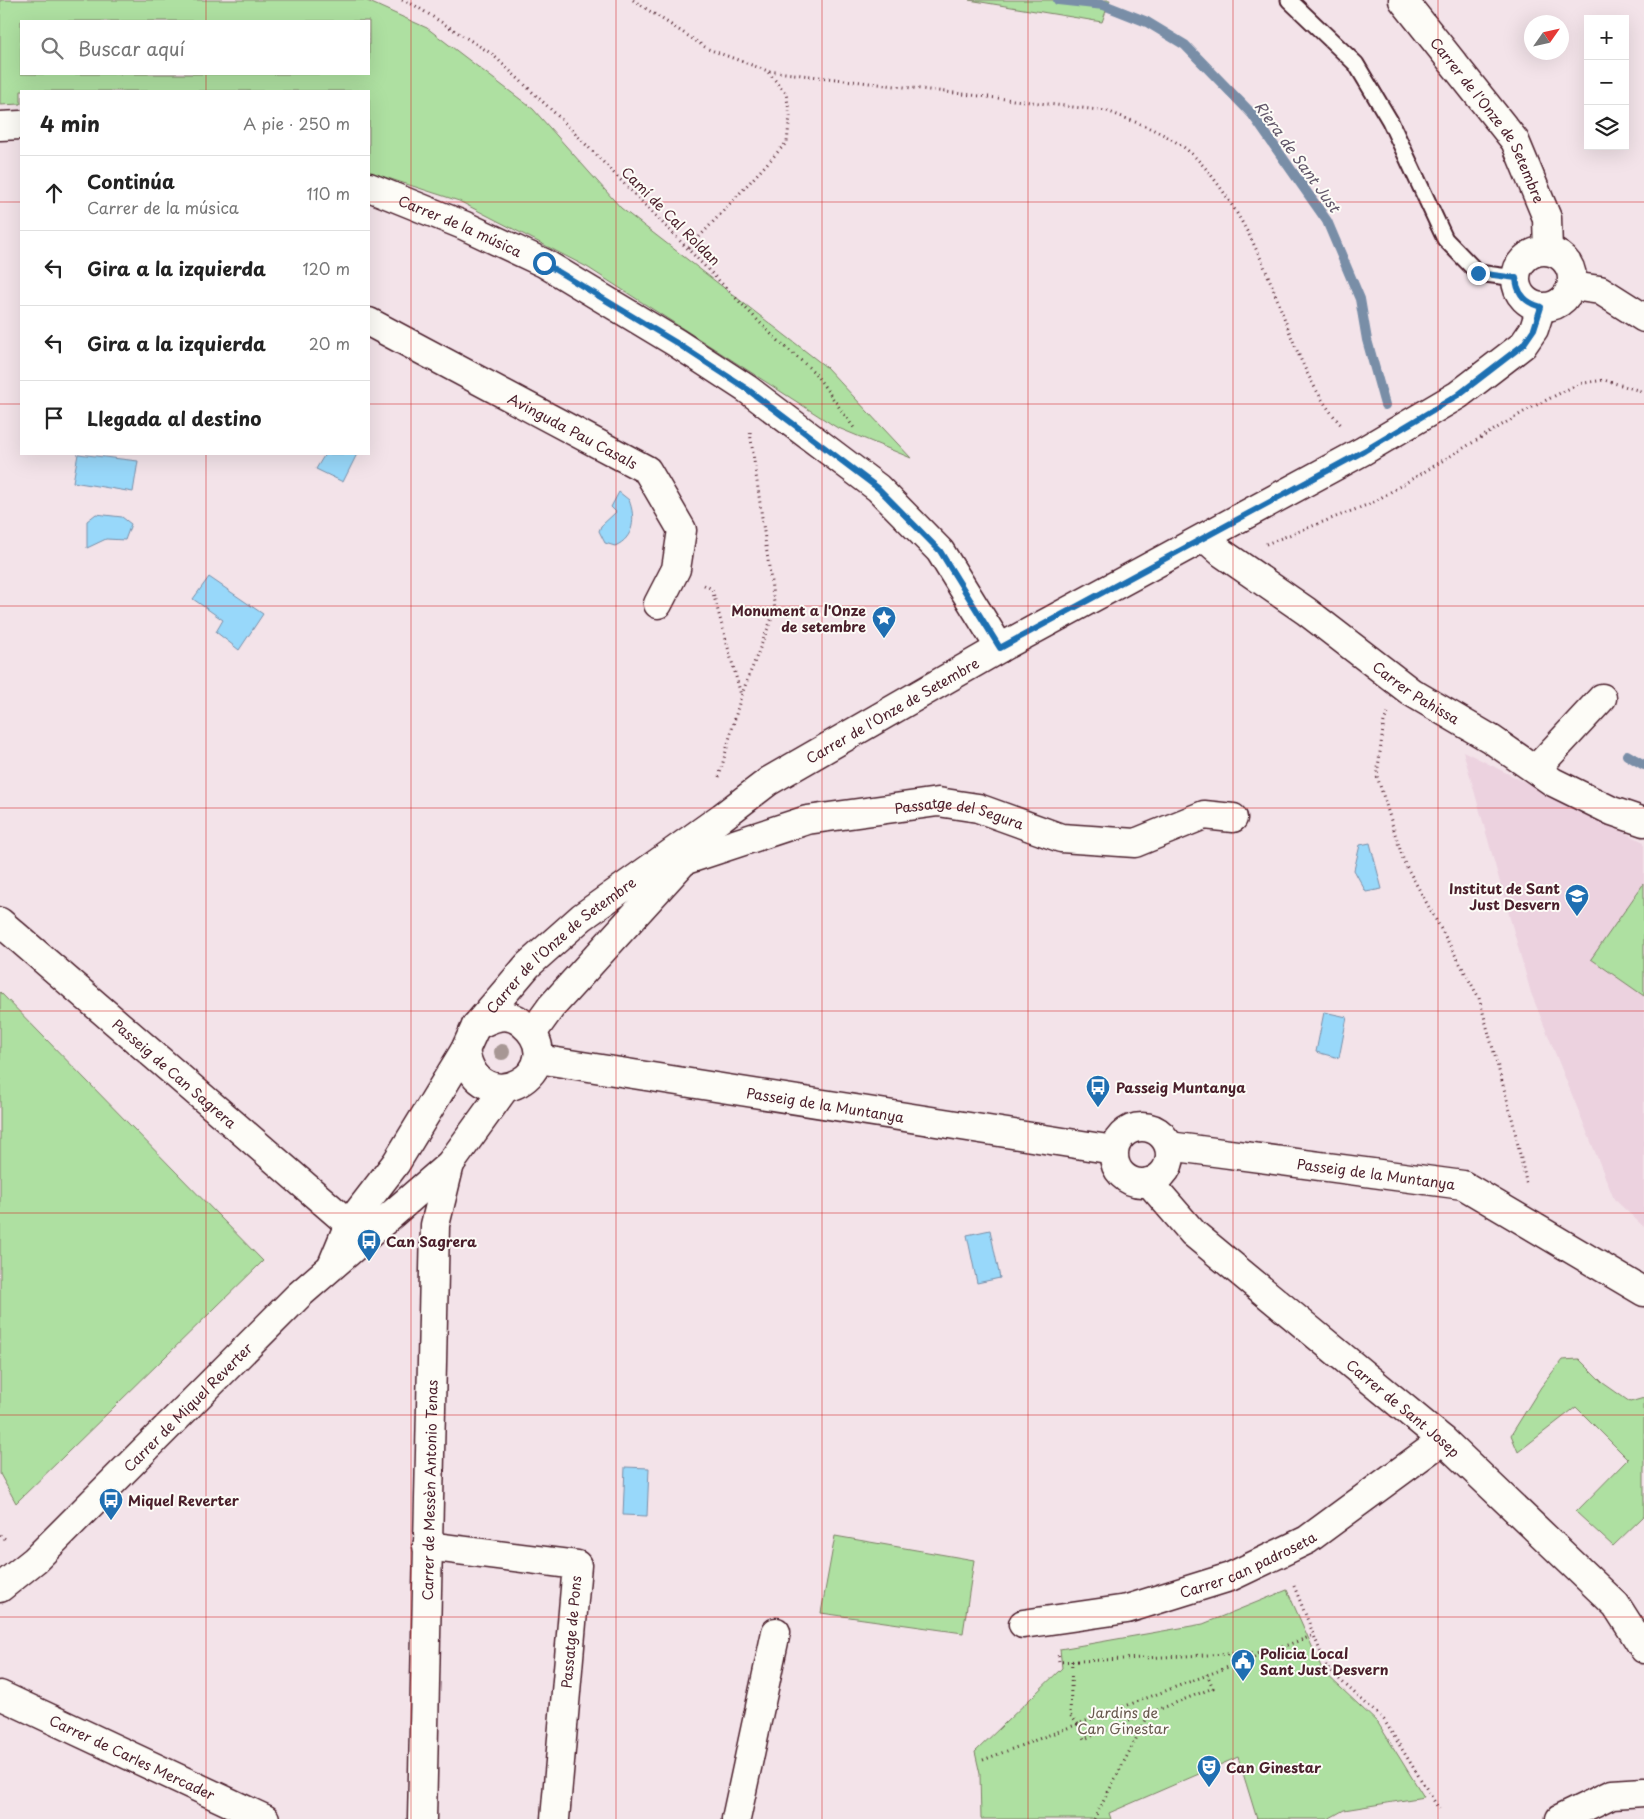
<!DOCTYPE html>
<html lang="es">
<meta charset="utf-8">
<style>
:root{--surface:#fff;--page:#f2f2f2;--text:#222;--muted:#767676;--line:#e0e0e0}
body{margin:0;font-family:"Playpen Sans",sans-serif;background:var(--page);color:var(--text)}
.controls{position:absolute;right:15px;top:15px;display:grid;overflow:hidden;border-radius:0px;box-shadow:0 5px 20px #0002}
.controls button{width:45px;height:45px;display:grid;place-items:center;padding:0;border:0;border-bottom:1px solid var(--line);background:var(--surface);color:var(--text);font:25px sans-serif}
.compass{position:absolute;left:1524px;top:15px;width:45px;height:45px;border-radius:50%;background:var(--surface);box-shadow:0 5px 20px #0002;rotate:56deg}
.stop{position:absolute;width:15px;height:15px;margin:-11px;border:4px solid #1f6fb2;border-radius:50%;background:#fff}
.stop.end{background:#1f6fb2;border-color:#fff;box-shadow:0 1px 5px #0008}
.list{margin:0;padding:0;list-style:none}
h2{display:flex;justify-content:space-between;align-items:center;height:65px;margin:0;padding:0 20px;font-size:21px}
h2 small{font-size:16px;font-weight:400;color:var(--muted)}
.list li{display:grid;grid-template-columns:32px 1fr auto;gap:15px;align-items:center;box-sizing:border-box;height:75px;padding:0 20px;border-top:1px solid var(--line)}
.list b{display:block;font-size:19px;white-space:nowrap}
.list p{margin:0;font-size:16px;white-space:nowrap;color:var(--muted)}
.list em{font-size:16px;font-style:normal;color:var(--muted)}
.icon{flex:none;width:28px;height:28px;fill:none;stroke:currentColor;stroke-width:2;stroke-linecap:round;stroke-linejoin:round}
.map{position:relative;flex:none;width:1644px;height:1819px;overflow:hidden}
.search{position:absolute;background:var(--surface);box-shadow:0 5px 20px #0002;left:20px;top:20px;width:350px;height:55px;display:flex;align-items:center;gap:12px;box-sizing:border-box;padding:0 18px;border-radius:0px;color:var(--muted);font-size:19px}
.panel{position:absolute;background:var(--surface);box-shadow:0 5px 20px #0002;left:20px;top:90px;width:350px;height:365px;border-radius:0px}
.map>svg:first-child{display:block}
.built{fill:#ecd2df}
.green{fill:#aee0a1;stroke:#7c8066;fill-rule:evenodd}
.water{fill:#98d8fa;stroke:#798ea7}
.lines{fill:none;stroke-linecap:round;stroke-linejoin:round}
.stream{stroke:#798ea7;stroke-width:10}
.lane-casing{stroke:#4a1f2b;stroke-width:19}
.street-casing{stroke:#4a1f2b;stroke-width:31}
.path{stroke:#4a1f2b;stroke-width:3;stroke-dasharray:1 4;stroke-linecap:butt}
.lane{stroke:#fdfcf7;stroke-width:15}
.street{stroke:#fdfcf7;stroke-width:28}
.tree{fill:#a79794}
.route{stroke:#1f6fb2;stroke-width:6}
.grid{fill:none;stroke:#d62828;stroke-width:1;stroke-opacity:0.55}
.labels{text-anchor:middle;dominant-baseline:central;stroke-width:4;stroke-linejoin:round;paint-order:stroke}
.street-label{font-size:14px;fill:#4a1f2b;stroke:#fdfcf7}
.poi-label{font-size:14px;font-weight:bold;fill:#4a1f2b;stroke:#fdfcf7;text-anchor:start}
.park-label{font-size:14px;fill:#68594e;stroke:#fdfcf7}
.water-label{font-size:15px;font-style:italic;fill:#615669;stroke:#fdfcf7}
</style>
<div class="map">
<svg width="1644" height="1819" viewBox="0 0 1644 1819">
<rect width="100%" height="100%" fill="#f3e3e9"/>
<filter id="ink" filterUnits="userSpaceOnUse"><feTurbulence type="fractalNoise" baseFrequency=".02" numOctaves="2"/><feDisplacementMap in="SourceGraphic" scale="10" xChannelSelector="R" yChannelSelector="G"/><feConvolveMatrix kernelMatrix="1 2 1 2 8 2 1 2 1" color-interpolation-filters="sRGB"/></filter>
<g filter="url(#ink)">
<polygon class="built" points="1463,751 1644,842 1644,1227 1614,1199 1531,993"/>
<g class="green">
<path d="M0,0H365L427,28L533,109L621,208L826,367L911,458L836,427L587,267L459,201L369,172V91H21V104L0,105ZM21,21H369V74H21Z"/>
<polygon points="969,0 1110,0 1102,22"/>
<polygon points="1644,883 1644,996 1591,959"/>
<polygon points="0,992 263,1261 16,1503 0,1474"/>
<polygon points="1579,1359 1603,1383 1630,1402 1644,1398 1644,1516 1613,1546 1576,1512 1628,1459 1576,1407 1518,1452 1511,1435 1541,1387 1562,1360"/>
<polygon points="835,1536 974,1560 963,1633 821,1613"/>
<polygon points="1287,1590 1323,1671 1378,1723 1424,1797 1344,1810 1328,1819 1257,1819 1238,1757 1109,1813 1111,1819 981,1819 980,1774 975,1752 1062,1668 1060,1649 1203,1624"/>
</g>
<g class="water">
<polygon points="78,454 138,461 133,492 73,482"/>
<polygon points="325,454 357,454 343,482 316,469"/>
<path d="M619,492L629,500C636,518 634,538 615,546L605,543L599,531L601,526L616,512L611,507Z"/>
<polygon points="96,514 122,517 131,524 125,540 106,539 87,548 87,521"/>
<polygon points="209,577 263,614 239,650 216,632 223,620 193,599"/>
<polygon points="1370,843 1382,889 1366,892 1354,870 1360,845"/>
<polygon points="1324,1012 1347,1017 1339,1058 1316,1052"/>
<polygon points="990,1230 1000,1278 977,1283 967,1235"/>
<polygon points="625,1467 649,1468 647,1516 623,1515"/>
</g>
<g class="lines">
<g class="stream">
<polyline points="1058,0 1104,5 1147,22 1185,45 1252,114 1327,221 1360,299 1367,340 1385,405"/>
<polyline points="1627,755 1644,765"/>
</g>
<defs>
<polyline id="lane" points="1289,0 1356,64 1390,121 1445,239 1478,273 1516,278"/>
<g id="street">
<path id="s1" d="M1403,0L1515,141L1547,218L1548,251"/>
<polyline points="0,126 21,125"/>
<path id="s2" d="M369,187L463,225L544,263L675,342L747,389L878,488L940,551L1000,648"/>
<circle cx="1544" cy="279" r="28"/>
<polyline points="1572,286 1600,290 1644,318"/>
<path id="s3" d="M369,322L647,470L682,530L676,569L658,604"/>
<path id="s4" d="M1205,538L1222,553L1306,611L1411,692L1491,739L1553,782L1612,811L1644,822"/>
<polyline points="1536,769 1602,698"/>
<path id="s5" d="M686,860L807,820L938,802L978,808L1061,838L1135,843L1204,815L1233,818"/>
<path id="s6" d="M0,922L349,1224"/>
<polyline points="533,1032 551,1007 692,852"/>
<path d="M465,1050C478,1127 577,1069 522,1023C507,1010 491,1018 476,1026"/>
<path id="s7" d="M538,1059L1114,1150"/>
<circle cx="1142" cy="1155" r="28"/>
<path id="s8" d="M1169,1146L1463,1185L1644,1292"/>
<path id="s9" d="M1149,1182L1193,1233L1443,1440L1616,1605L1644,1649"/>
<path id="s10" d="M332,1265L349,1224L396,1163L465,1050L476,1026L528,965L582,917L722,817L769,781L1000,648L1363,451L1458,395L1523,345L1534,329L1541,307"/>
<polyline points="427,1546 577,1565 555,1819"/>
<path id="s11" d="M0,1588L35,1560L299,1295L450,1164L505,1088"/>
<path id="s12" d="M1023,1624L1127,1609L1230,1577L1307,1540L1443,1440"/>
<path id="s13" d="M0,1695L265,1819"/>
<path id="s14" d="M422,1819L435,1225L450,1164"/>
<polyline points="736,1819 776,1632"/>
<polyline points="1560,1819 1612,1794 1644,1792"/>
</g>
</defs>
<use href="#lane" class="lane-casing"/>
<use href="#street" class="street-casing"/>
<g class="path">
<polyline points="402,0 414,5 492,54 560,118 772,335 814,372 854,428"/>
<path d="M633,0L708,49L768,71L1107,111C1137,123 1172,134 1195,157C1225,186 1256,244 1271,283C1291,334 1305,384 1342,426"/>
<polyline points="689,248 787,142 790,116 786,93 768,72"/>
<polyline points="1266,544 1372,503 1527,410 1578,384 1604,380 1644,392"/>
<polyline points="704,585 712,589 741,695"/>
<polyline points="1388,713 1384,721 1377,776 1404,862 1479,998 1512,1118 1527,1186"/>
<polyline points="719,777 741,696 775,610 750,432"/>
<polyline points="0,1535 8,1541"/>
<polyline points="1294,1586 1327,1668 1384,1720 1439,1809"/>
<polyline points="1268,1652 1312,1636"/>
<polyline points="1072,1661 1070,1715 1078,1724"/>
<polyline points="1077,1724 1084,1739 1213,1688 1207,1674"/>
<polyline points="983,1760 1268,1652 1059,1662 1058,1652"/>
<polyline points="1094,1819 1149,1714"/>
</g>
<use href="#lane" class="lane"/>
<use href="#street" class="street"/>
</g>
<circle class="tree" cx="502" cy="1052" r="8"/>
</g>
<g class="lines" filter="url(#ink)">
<path class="route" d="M544,263L675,342L747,389L878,488L940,551L1000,648L1364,451L1458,395L1523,345L1534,329L1541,307C1526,303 1517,293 1516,278L1478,273"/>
</g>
<path class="grid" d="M206,0V21M411,0V1819M616,0V1819M822,0V1819M1028,0V1819M1233,0V1819M1438,0V1819M206,74V91M0,202H21M369,202H1644M0,404H21M369,404H1644M206,454V1819M0,606H1644M0,808H1644M0,1011H1644M0,1213H1644M0,1415H1644M0,1617H1644"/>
<defs>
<symbol id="sight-pin" viewBox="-11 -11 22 30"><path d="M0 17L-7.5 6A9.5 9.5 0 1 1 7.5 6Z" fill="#1f6fb2" stroke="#fdfcf7"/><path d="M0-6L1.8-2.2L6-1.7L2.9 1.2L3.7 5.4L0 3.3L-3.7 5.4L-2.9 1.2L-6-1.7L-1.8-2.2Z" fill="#fff"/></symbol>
<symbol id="school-pin" viewBox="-11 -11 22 30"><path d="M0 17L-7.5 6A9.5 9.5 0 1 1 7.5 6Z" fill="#1f6fb2" stroke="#fdfcf7"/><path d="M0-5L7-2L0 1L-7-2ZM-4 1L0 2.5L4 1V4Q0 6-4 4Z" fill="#fff"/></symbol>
<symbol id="bus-pin" viewBox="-11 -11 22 30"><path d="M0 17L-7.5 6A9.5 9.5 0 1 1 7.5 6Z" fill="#1f6fb2" stroke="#fdfcf7"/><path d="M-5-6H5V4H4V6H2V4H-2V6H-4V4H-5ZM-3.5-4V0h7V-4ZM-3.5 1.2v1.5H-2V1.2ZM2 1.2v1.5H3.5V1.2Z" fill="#fff"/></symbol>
<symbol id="civic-pin" viewBox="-11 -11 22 30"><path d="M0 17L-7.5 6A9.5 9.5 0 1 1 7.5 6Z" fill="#1f6fb2" stroke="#fdfcf7"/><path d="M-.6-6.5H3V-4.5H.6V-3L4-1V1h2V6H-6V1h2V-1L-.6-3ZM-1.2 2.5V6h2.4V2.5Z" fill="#fff"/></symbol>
<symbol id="theatre-pin" viewBox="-11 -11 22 30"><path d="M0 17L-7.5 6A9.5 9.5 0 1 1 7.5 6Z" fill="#1f6fb2" stroke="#fdfcf7"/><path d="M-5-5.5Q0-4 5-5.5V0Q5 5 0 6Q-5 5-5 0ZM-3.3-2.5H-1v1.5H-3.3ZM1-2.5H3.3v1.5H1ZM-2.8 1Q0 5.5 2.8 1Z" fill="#fff"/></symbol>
</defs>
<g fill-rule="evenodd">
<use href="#sight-pin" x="870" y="604" width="28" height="38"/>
<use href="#school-pin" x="1563" y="882" width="28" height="38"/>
<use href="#bus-pin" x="1084" y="1073" width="28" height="38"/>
<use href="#bus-pin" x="355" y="1227" width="28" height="38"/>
<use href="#bus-pin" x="97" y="1486" width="28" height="38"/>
<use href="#civic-pin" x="1229" y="1647" width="28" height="38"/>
<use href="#theatre-pin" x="1195" y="1753" width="28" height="38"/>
</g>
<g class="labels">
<g class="street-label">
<text stroke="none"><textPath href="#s1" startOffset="148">Carrer de l'Onze de Setembre</textPath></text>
<text transform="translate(671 216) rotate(45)">Camí de Cal Roldan</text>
<text stroke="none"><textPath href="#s2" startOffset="99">Carrer de la música</textPath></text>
<text stroke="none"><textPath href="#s3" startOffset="231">Avinguda Pau Casals</textPath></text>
<text stroke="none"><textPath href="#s4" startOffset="262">Carrer Pahissa</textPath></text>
<text stroke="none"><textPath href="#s10" startOffset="806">Carrer de l'Onze de Setembre</textPath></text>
<text stroke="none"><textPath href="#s5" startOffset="282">Passatge del Segura</textPath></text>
<text stroke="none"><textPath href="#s10" startOffset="398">Carrer de l'Onze de Setembre</textPath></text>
<text stroke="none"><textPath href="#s6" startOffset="231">Passeig de Can Sagrera</textPath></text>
<text stroke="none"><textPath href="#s7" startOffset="291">Passeig de la Muntanya</textPath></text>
<text stroke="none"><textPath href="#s8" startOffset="209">Passeig de la Muntanya</textPath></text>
<text stroke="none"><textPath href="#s11" startOffset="261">Carrer de Miquel Reverter</textPath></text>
<text stroke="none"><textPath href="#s9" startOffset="341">Carrer de Sant Josep</textPath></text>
<text stroke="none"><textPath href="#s14" startOffset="329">Carrer de Messèn Antonio Tenas</textPath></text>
<text stroke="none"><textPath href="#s12" startOffset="234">Carrer can padroseta</textPath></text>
<text transform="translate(571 1632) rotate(-85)">Passatge de Pons</text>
<text stroke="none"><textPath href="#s13" startOffset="146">Carrer de Carles Mercader</textPath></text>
</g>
<g class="poi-label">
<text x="866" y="610" text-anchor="end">Monument a l'Onze<tspan x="866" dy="16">de setembre</tspan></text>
<text x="1560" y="888" text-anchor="end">Institut de Sant<tspan x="1560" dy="16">Just Desvern</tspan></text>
<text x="1116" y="1087">Passeig Muntanya</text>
<text x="386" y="1241">Can Sagrera</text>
<text x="128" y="1500">Miquel Reverter</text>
<text x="1260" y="1653">Policia Local<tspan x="1260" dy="16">Sant Just Desvern</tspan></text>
<text x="1226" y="1767">Can Ginestar</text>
</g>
<g class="park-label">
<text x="1123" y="1712">Jardins de<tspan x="1123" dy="16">Can Ginestar</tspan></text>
</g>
<g class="water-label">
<text transform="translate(1298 156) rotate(54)">Riera de Sant Just</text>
</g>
</g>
</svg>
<div class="controls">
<button>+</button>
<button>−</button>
<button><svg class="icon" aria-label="layers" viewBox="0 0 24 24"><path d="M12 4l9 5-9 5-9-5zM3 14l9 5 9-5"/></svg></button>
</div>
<svg class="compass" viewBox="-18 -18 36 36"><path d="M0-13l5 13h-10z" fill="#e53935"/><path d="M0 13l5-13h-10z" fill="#767676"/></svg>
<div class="stop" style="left:544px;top:263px"></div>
<div class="stop end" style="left:1478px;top:273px"></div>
<div class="search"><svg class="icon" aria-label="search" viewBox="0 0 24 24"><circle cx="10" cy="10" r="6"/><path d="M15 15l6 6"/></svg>Buscar aquí</div>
<section class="panel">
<h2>4 min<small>A pie · 250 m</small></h2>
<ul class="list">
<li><svg class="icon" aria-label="ahead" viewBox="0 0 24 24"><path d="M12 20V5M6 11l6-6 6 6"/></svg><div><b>Continúa</b><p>Carrer de la música</p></div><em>110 m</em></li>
<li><svg class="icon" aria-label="left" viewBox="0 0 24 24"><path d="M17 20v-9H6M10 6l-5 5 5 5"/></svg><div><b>Gira a la izquierda</b></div><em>120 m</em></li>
<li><svg class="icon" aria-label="left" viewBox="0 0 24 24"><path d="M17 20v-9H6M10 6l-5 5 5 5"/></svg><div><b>Gira a la izquierda</b></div><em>20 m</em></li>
<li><svg class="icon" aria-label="arrive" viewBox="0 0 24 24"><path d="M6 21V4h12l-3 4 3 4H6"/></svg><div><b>Llegada al destino</b></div></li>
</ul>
</section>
</div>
